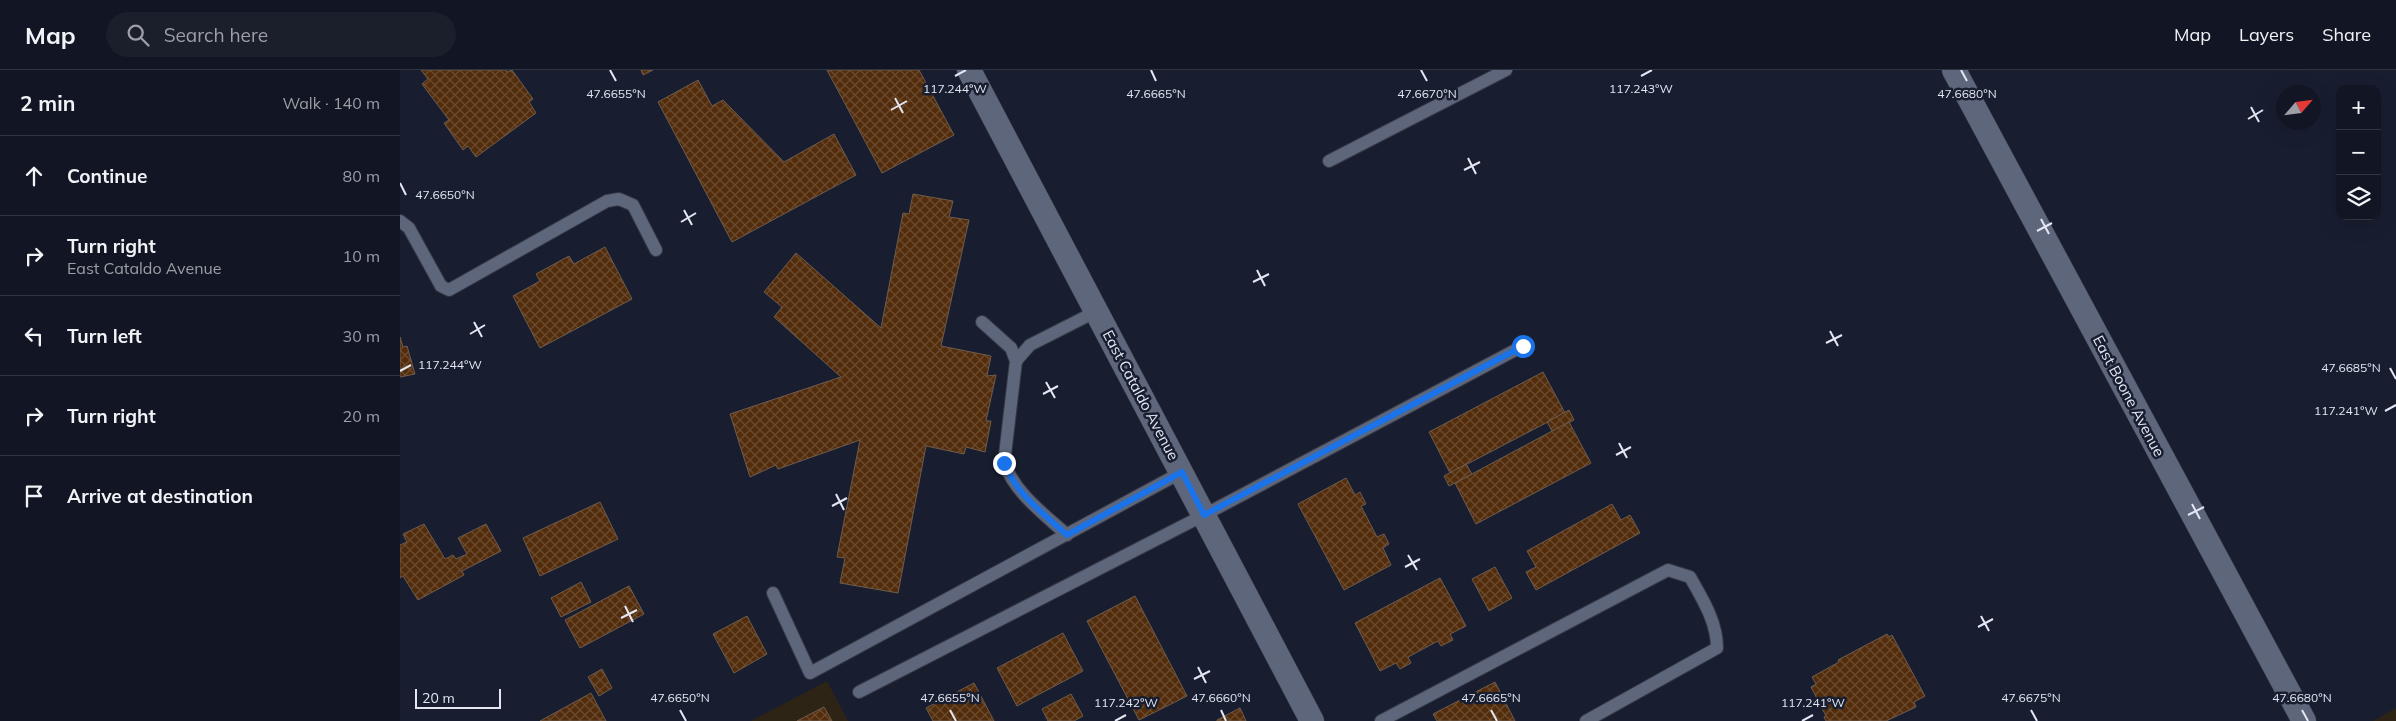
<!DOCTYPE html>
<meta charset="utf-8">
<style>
:root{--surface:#121624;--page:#1b1f2c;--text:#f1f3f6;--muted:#9c9fa6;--line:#313541}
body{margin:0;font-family:Mulish,sans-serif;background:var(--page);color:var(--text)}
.controls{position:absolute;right:15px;top:15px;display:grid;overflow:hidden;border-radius:10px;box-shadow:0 5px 20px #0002}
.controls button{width:45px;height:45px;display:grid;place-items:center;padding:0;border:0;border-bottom:1px solid var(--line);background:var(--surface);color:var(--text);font:25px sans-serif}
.compass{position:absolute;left:1876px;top:15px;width:45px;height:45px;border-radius:50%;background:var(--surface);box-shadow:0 5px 20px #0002;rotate:62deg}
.scale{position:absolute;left:15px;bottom:12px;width:86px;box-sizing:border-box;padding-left:5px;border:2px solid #e2e7f3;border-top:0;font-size:14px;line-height:18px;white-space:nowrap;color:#e2e7f3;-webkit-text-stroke:4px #181e30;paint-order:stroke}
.stop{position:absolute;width:15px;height:15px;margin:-11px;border:4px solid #1a73e8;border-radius:50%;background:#fff}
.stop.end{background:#1a73e8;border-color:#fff;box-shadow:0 1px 5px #0008}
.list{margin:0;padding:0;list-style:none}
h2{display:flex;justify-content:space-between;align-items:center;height:65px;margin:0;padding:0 20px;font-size:21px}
h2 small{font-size:16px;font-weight:400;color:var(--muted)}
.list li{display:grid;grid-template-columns:32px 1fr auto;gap:15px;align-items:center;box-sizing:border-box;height:80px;padding:0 20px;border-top:1px solid var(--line)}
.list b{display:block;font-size:19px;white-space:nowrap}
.list p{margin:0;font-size:16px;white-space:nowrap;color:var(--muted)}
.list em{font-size:16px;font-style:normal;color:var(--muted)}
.icon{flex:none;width:28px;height:28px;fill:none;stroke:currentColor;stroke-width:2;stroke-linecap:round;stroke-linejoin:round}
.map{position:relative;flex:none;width:1996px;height:651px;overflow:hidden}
header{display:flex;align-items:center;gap:30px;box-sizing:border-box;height:70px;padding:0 25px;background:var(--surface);border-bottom:1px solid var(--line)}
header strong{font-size:24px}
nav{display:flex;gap:28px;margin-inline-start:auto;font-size:18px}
.search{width:350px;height:45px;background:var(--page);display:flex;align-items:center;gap:12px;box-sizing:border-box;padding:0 18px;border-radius:28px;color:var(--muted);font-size:19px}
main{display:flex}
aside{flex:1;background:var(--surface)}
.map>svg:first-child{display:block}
.commercial{fill:#2e2415}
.building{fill:url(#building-cross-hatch);stroke:#6f5b4c}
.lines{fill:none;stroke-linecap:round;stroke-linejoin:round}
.lane-casing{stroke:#353947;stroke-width:14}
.street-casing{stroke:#353947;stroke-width:25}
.lane{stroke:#5e667b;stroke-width:12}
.street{stroke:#5e667b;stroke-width:24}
.route{stroke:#1a73e8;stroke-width:6}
.ticks{fill:none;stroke:#e2e7f3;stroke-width:2}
.labels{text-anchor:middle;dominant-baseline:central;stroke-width:5;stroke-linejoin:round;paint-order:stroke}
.street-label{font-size:15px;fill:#e2e7f3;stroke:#181e30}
.ticks-label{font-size:12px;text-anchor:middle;fill:#e2e7f3;stroke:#181e30;stroke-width:5;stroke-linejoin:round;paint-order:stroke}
</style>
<header>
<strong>Map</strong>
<div class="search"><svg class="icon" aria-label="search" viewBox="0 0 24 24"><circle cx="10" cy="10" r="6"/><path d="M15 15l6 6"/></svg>Search here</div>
<nav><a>Map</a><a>Layers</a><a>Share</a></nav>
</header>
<main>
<aside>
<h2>2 min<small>Walk · 140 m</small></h2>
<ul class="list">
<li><svg class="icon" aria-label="ahead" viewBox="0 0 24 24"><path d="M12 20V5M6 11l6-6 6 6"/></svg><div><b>Continue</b></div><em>80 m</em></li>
<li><svg class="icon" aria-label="right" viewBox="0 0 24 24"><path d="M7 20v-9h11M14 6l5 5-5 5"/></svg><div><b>Turn right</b><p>East Cataldo Avenue</p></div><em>10 m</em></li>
<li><svg class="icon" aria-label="left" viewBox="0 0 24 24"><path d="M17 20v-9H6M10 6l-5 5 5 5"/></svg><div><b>Turn left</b></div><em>30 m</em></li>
<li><svg class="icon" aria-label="right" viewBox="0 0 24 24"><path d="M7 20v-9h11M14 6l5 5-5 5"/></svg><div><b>Turn right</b></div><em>20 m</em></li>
<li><svg class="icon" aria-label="arrive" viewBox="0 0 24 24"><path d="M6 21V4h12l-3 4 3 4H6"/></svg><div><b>Arrive at destination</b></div></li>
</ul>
</aside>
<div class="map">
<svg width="1996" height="651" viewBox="0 0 1996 651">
<defs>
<pattern id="building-cross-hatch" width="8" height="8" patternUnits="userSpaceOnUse" patternTransform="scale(1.25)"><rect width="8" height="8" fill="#532d0b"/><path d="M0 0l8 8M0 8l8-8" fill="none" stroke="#6b4b2f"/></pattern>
</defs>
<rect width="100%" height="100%" fill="#181e30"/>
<g class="commercial">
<polygon points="427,611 448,651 351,651"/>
<polygon points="1996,638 1996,651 1973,651"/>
</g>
<g class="building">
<polygon points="21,0 106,0 107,2 112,0 133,29 129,32 136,43 76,87 68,76 63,80 44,53 49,50 22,14 28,9"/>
<polygon points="241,0 253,0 243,5"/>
<polygon points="427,0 519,0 554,65 482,103"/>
<polygon points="298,10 312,36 323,30 384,92 434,64 456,105 332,172 258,32"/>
<polygon points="513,124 553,131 549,147 569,150 541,276 591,286 587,306 596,305 586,351 591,351 585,382 566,377 564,384 526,376 498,523 440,513 445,488 437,487 460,370 378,399 376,395 350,407 330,344 441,307 374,247 382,237 364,222 396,183 481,258 503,143 509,144"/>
<polygon points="205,177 232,229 140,278 113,226 140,211 136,204 169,186 174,194"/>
<polygon points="0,267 3,277 7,276 15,304 0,307"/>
<polygon points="1143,302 1165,343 1050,403 1029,362"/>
<polygon points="1169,340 1174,350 1152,361 1147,352"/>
<polygon points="1169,352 1191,393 1076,454 1055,413"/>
<polygon points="1066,394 1072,404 1049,416 1044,406"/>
<polygon points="946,408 955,425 960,422 966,434 961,436 977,467 984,464 989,474 983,478 991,495 944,520 898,434"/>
<polygon points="200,432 218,469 140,506 123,468"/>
<polygon points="1212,434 1221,450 1230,445 1240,463 1136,520 1126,502 1136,497 1127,481"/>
<polygon points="24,454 45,489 53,485 56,489 67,484 58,468 86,454 101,481 62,501 64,505 18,530 3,506 0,508 0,475 7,472 3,464"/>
<polygon points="1095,497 1112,528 1089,541 1072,509"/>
<polygon points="1040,508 1066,556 1050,564 1053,570 1041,576 1038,571 1008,587 1011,593 1000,599 996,593 980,601 955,553"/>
<polygon points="181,512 191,532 161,547 151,528"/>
<polygon points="229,516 244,544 180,578 165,550"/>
<polygon points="735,526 787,626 739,650 687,551"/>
<polygon points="347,546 367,584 334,603 313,564"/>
<polygon points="663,563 683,601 617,636 597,598"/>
<polygon points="1487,564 1489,567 1492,565 1525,626 1514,632 1516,637 1486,651 1426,651 1424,647 1426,646 1411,617 1416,614 1412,607 1439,592 1438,590"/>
<polygon points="202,599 212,618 199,626 188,607"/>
<polygon points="1095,612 1115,651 1037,651 1033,644"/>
<polygon points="574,613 594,651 533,651 526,638"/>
<polygon points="191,623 206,651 140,651"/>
<polygon points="671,624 683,646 674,651 648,651 642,639"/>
<polygon points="424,637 432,651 397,651"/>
<polygon points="840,638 846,651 817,651 817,650"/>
</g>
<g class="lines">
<defs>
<g id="lane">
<polyline points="929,91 1106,0"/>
<polyline points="0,151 9,158 41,216 49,220 207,131 219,129 233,135 256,180"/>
<path d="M582,252L611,278L616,291L604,393C616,424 643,443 667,465"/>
<polyline points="616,291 630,275 697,241"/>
<polyline points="373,523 410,603 782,402"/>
<polyline points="459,622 804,445 1123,276"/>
<path d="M981,651L1268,500L1290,507C1303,530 1317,552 1317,578L1186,651"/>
</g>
<g id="street">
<polyline points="569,0 912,651"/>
<polyline points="1554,0 1904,651"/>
</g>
</defs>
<use href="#lane" class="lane-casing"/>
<use href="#street" class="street-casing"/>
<use href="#lane" class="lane"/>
<use href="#street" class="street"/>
</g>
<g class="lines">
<path class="route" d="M604,393C616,424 643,443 667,465L782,402L804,445L1123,276"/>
</g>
<path class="ticks" d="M210,0L216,11M751,0L756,11M1021,0L1027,11M1561,0L1567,11M555,6L566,0M1241,6L1252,0M495,28L503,43M1851,37L1859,52M491,40L507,31M1848,49L1863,40M1068,88L1076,104M1064,100L1080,92M0,113L6,125M284,140L292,155M1641,149L1649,164M281,152L296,143M1637,161L1652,153M857,200L865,216M853,212L869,204M74,252L82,267M1430,261L1438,276M70,264L85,255M1426,273L1442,265M1990,298L1996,309M0,301L11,295M646,312L655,328M643,324L658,316M1985,341L1996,335M1219,373L1227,388M1216,385L1231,377M436,424L444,440M1792,434L1800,449M432,436L447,428M1788,445L1804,437M1008,485L1017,500M1005,497L1020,489M225,536L233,552M1581,546L1589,561M221,548L237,540M1578,557L1593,549M798,597L806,613M794,609L810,601M280,640L286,651M550,640L556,651M821,640L826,651M1091,640L1097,651M1631,640L1637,651M1902,640L1908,651M715,651L726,645M1402,651L1413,645"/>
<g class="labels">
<g class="street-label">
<text transform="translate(741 325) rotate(62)">East Cataldo Avenue</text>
<text transform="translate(1729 326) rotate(62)">East Boone Avenue</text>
</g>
</g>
<g class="ticks-label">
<text x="555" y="23">117.244°W</text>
<text x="1241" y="23">117.243°W</text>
<text x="216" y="28">47.6655°N</text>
<text x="756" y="28">47.6665°N</text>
<text x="1027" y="28">47.6670°N</text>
<text x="1567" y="28">47.6680°N</text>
<text x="45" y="129">47.6650°N</text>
<text x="50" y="299">117.244°W</text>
<text x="1951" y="302">47.6685°N</text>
<text x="1946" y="345">117.241°W</text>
<text x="280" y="632">47.6650°N</text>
<text x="550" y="632">47.6655°N</text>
<text x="821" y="632">47.6660°N</text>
<text x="1091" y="632">47.6665°N</text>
<text x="1631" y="632">47.6675°N</text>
<text x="1902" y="632">47.6680°N</text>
<text x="726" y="637">117.242°W</text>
<text x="1413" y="637">117.241°W</text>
</g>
</svg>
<div class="controls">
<button>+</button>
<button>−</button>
<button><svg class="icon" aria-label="layers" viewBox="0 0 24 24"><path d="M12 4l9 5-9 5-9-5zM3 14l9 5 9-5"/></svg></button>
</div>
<svg class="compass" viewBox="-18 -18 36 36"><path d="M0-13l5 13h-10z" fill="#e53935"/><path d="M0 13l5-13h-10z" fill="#9c9fa6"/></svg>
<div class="scale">20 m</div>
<div class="stop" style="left:1123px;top:276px"></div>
<div class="stop end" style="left:604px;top:393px"></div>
</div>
</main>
